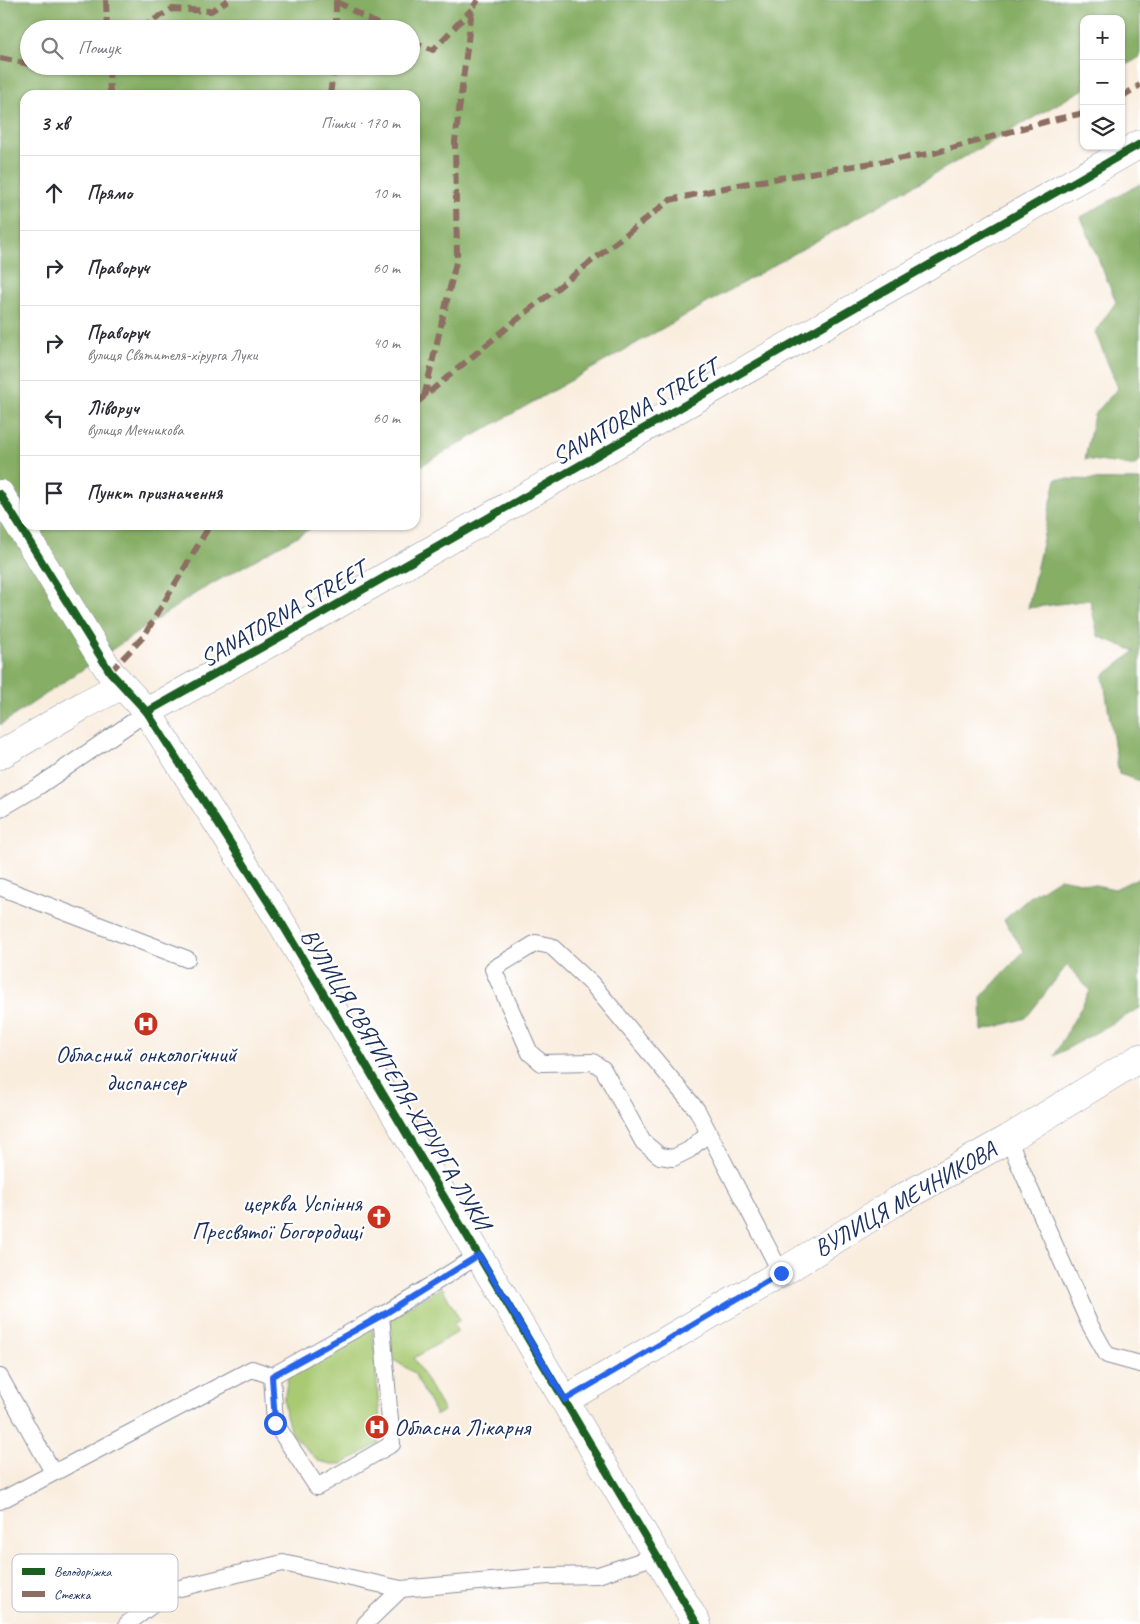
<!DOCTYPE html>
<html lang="uk">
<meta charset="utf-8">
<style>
:root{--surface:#fff;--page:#f2f2f3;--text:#2b2b33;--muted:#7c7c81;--line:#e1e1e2}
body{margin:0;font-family:Caveat,sans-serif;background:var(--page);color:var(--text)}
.controls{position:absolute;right:15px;top:15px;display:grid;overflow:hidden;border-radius:10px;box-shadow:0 1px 4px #0004}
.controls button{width:45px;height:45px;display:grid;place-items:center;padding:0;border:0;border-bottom:1px solid var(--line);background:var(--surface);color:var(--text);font:25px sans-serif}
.stop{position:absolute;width:15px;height:15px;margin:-11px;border:4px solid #2563eb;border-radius:50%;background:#fff}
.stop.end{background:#2563eb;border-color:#fff;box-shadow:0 1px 5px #0008}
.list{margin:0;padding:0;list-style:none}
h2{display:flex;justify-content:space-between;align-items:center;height:65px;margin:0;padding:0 20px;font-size:21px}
h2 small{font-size:16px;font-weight:400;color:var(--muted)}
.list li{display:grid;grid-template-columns:32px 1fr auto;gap:15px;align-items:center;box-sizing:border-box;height:75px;padding:0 20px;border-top:1px solid var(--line)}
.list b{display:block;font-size:19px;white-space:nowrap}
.list p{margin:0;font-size:16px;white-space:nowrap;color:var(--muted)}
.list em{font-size:16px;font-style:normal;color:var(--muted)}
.icon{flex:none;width:28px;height:28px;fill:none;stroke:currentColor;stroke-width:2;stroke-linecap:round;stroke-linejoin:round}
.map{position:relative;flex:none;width:1140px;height:1624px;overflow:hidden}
.search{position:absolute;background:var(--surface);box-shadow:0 1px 4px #0004;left:20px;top:20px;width:400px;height:55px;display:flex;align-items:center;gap:12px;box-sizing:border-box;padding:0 18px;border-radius:28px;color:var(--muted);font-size:19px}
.panel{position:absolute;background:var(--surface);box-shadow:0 1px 4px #0004;left:20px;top:90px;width:400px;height:440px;border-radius:15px}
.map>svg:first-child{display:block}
.green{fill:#a9ca73;stroke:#627c68}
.forest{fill:#86ae65;stroke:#506e62;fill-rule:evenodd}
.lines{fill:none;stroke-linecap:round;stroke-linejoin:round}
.lane-casing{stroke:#8a8e9e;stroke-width:18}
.street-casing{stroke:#8a8e9e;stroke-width:29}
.secondary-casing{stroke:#8a8e9e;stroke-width:29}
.lane{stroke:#fff;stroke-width:16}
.street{stroke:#fff;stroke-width:28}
.secondary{stroke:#fff;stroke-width:28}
.quiet{stroke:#8d6e63;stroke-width:6;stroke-dasharray:12 6;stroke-linecap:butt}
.cycleway-casing{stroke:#fff;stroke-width:11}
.cycleway{stroke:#1b5e20;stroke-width:8}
.route{stroke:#2563eb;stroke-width:6}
.labels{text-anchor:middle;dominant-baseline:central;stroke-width:4.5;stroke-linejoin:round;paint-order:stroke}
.street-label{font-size:24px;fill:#1b2f5e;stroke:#fff}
.poi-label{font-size:24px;fill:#1b2f5e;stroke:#fff}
.key{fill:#fff;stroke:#bbc1cf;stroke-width:1}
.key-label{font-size:14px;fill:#1b2f5e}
</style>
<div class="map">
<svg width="1140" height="1624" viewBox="0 0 1140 1624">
<rect width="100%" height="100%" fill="#fff"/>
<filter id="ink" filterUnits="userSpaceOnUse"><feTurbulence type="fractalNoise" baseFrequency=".02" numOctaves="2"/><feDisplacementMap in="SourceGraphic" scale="10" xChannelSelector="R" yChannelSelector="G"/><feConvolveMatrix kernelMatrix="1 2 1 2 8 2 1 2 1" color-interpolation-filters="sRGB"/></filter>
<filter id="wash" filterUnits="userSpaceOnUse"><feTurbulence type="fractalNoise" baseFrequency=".0096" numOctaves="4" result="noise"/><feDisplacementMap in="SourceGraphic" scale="20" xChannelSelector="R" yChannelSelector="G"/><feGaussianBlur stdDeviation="1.12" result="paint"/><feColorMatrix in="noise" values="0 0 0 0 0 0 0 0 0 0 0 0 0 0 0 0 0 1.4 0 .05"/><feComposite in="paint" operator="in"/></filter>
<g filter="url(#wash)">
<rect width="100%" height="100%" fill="#f9edde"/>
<g class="green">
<polygon points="442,1287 460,1320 453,1324 458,1332 414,1358 444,1411 436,1415 414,1373 394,1360 391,1356 391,1317"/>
<polygon points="370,1328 373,1332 381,1434 378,1444 342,1464 332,1464 318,1461 291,1433 286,1415 284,1400 288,1377 298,1368"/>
</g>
<g class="forest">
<path d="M0,0H1140V57L1121,68V19H1084V89L415,469V95H25V525H317L196,593L0,725ZM29,29H411V66H29Z"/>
<polygon points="1140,184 1140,461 1134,466 1085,459 1094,415 1118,388 1095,332 1116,302 1081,217"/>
<polygon points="1056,479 1140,480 1140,781 1119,774 1103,676 1135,651 1098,636 1090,600 1028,608"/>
<polygon points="1140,877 1140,1008 1054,1056 1090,991 1067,965 1026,1018 982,1031 981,997 1024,951 1004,920 1030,897 1060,878 1115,889"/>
</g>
</g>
<g filter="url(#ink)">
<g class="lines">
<defs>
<g id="lane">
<polyline points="0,809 39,786 147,712"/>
<polyline points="0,887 187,959"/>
<polyline points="708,1133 689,1150 673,1158 660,1156 643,1142 603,1069 593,1062 542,1063 530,1053 493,969 536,943 551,946 592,984 697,1110 781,1273"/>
<polyline points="1008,1139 1089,1323 1107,1355 1140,1364"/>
<polyline points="381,1315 392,1444 317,1487 275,1423 272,1376 381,1315 388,1312 479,1255"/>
<polyline points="0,1377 53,1472"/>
<polyline points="0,1501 252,1369 272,1376"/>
<polyline points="127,1624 172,1590 283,1563 401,1589 548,1576 598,1575 656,1556"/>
<polyline points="365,1624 401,1589"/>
</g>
<g id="street">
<polyline points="0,494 110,672 122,685"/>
<polyline points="147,712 289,632 1140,144"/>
<polyline points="565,1400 781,1273 897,1201 1008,1139 1140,1058"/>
</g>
<polyline id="secondary" points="0,755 84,705 122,685 147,712 284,927 697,1624"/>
</defs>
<use href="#lane" class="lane-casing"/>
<use href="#street" class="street-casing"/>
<use href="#secondary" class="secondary-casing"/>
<use href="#lane" class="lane"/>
<use href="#street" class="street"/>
<use href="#secondary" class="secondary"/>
<g class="quiet">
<polyline points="106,0 107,29"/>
<polyline points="336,0 336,29"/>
<polyline points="336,1 386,29"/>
<polyline points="139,29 172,9 211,11 228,0"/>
<polyline points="411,41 433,50 472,9"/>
<polyline points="0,58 29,64"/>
<polyline points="36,66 57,71 109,70 112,66"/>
<polyline points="109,66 110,95"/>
<polyline points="330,95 334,66"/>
<polyline points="1121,97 1140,85"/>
<polyline points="424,397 457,258 455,142 472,9 478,0"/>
<polyline points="415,404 514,322 670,200 743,184 934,153 1048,121 1084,113"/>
<polyline points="110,672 144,636 210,525"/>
</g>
<defs>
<g id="cycleway">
<polyline points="0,494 110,672 147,712 284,927 697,1624"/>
<polyline points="147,712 289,632 1140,144"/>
</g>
</defs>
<use href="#cycleway" class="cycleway-casing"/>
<use href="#cycleway" class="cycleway"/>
</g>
</g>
<g class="lines" filter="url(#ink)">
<polyline class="route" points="275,1423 272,1376 388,1312 479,1255 565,1400 781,1273"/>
</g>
<defs>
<symbol id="hospital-disc" viewBox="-11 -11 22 22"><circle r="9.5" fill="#c8321e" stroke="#fff"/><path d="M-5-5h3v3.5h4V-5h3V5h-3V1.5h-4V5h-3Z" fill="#fff"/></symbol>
<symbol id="church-disc" viewBox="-11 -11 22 22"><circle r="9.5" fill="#c8321e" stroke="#fff"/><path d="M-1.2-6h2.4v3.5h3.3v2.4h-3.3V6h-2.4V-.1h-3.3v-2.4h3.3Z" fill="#fff"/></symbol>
</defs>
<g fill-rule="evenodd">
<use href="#hospital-disc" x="132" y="1010" width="28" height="28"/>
<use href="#church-disc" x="365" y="1203" width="28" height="28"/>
<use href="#hospital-disc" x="363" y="1413" width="28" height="28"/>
</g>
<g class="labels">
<g class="street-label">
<text transform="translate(635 412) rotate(-30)">SANATORNA STREET</text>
<text transform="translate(283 614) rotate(-30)">SANATORNA STREET</text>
<text transform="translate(396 1079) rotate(59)">ВУЛИЦЯ СВЯТИТЕЛЯ-ХІРУРГА ЛУКИ</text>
<text transform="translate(905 1199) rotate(-30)">ВУЛИЦЯ МЕЧНИКОВА</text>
</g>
<g class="poi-label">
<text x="146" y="1054">Обласний онкологічний<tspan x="146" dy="28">диспансер</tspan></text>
<text x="362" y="1203" text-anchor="end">церква Успіння<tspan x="362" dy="28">Пресвятої Богородиці</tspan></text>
<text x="394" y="1427" text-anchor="start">Обласна Лікарня</text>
</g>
</g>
<rect x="12" y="1554" width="166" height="58" rx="8" class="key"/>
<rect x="22" y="1568" width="23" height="7" fill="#1b5e20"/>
<rect x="22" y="1591" width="23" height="6" fill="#8d6e63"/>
<g class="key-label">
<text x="54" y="1576">Велодоріжка</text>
<text x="54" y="1599">Стежка</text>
</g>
</svg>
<div class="controls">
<button>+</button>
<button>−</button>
<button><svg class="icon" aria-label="layers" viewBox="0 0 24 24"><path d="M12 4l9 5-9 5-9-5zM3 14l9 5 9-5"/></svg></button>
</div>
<div class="stop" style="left:275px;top:1423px"></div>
<div class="stop end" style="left:781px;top:1273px"></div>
<div class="search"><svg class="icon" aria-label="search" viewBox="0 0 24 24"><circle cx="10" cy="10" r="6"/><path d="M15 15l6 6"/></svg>Пошук</div>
<section class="panel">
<h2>3 хв<small>Пішки · 170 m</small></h2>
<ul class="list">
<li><svg class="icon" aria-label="ahead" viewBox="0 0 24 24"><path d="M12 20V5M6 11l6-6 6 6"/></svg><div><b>Прямо</b></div><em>10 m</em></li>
<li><svg class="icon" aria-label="right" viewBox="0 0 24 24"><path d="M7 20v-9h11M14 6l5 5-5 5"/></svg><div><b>Праворуч</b></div><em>60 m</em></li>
<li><svg class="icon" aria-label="right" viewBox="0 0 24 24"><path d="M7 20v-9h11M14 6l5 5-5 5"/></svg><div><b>Праворуч</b><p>вулиця Святителя-хірурга Луки</p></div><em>40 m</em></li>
<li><svg class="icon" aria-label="left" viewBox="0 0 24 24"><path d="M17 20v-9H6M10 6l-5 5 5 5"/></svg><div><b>Ліворуч</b><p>вулиця Мечникова</p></div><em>60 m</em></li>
<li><svg class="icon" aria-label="arrive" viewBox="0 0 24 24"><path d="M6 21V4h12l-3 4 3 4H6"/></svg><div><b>Пункт призначення</b></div></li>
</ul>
</section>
</div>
